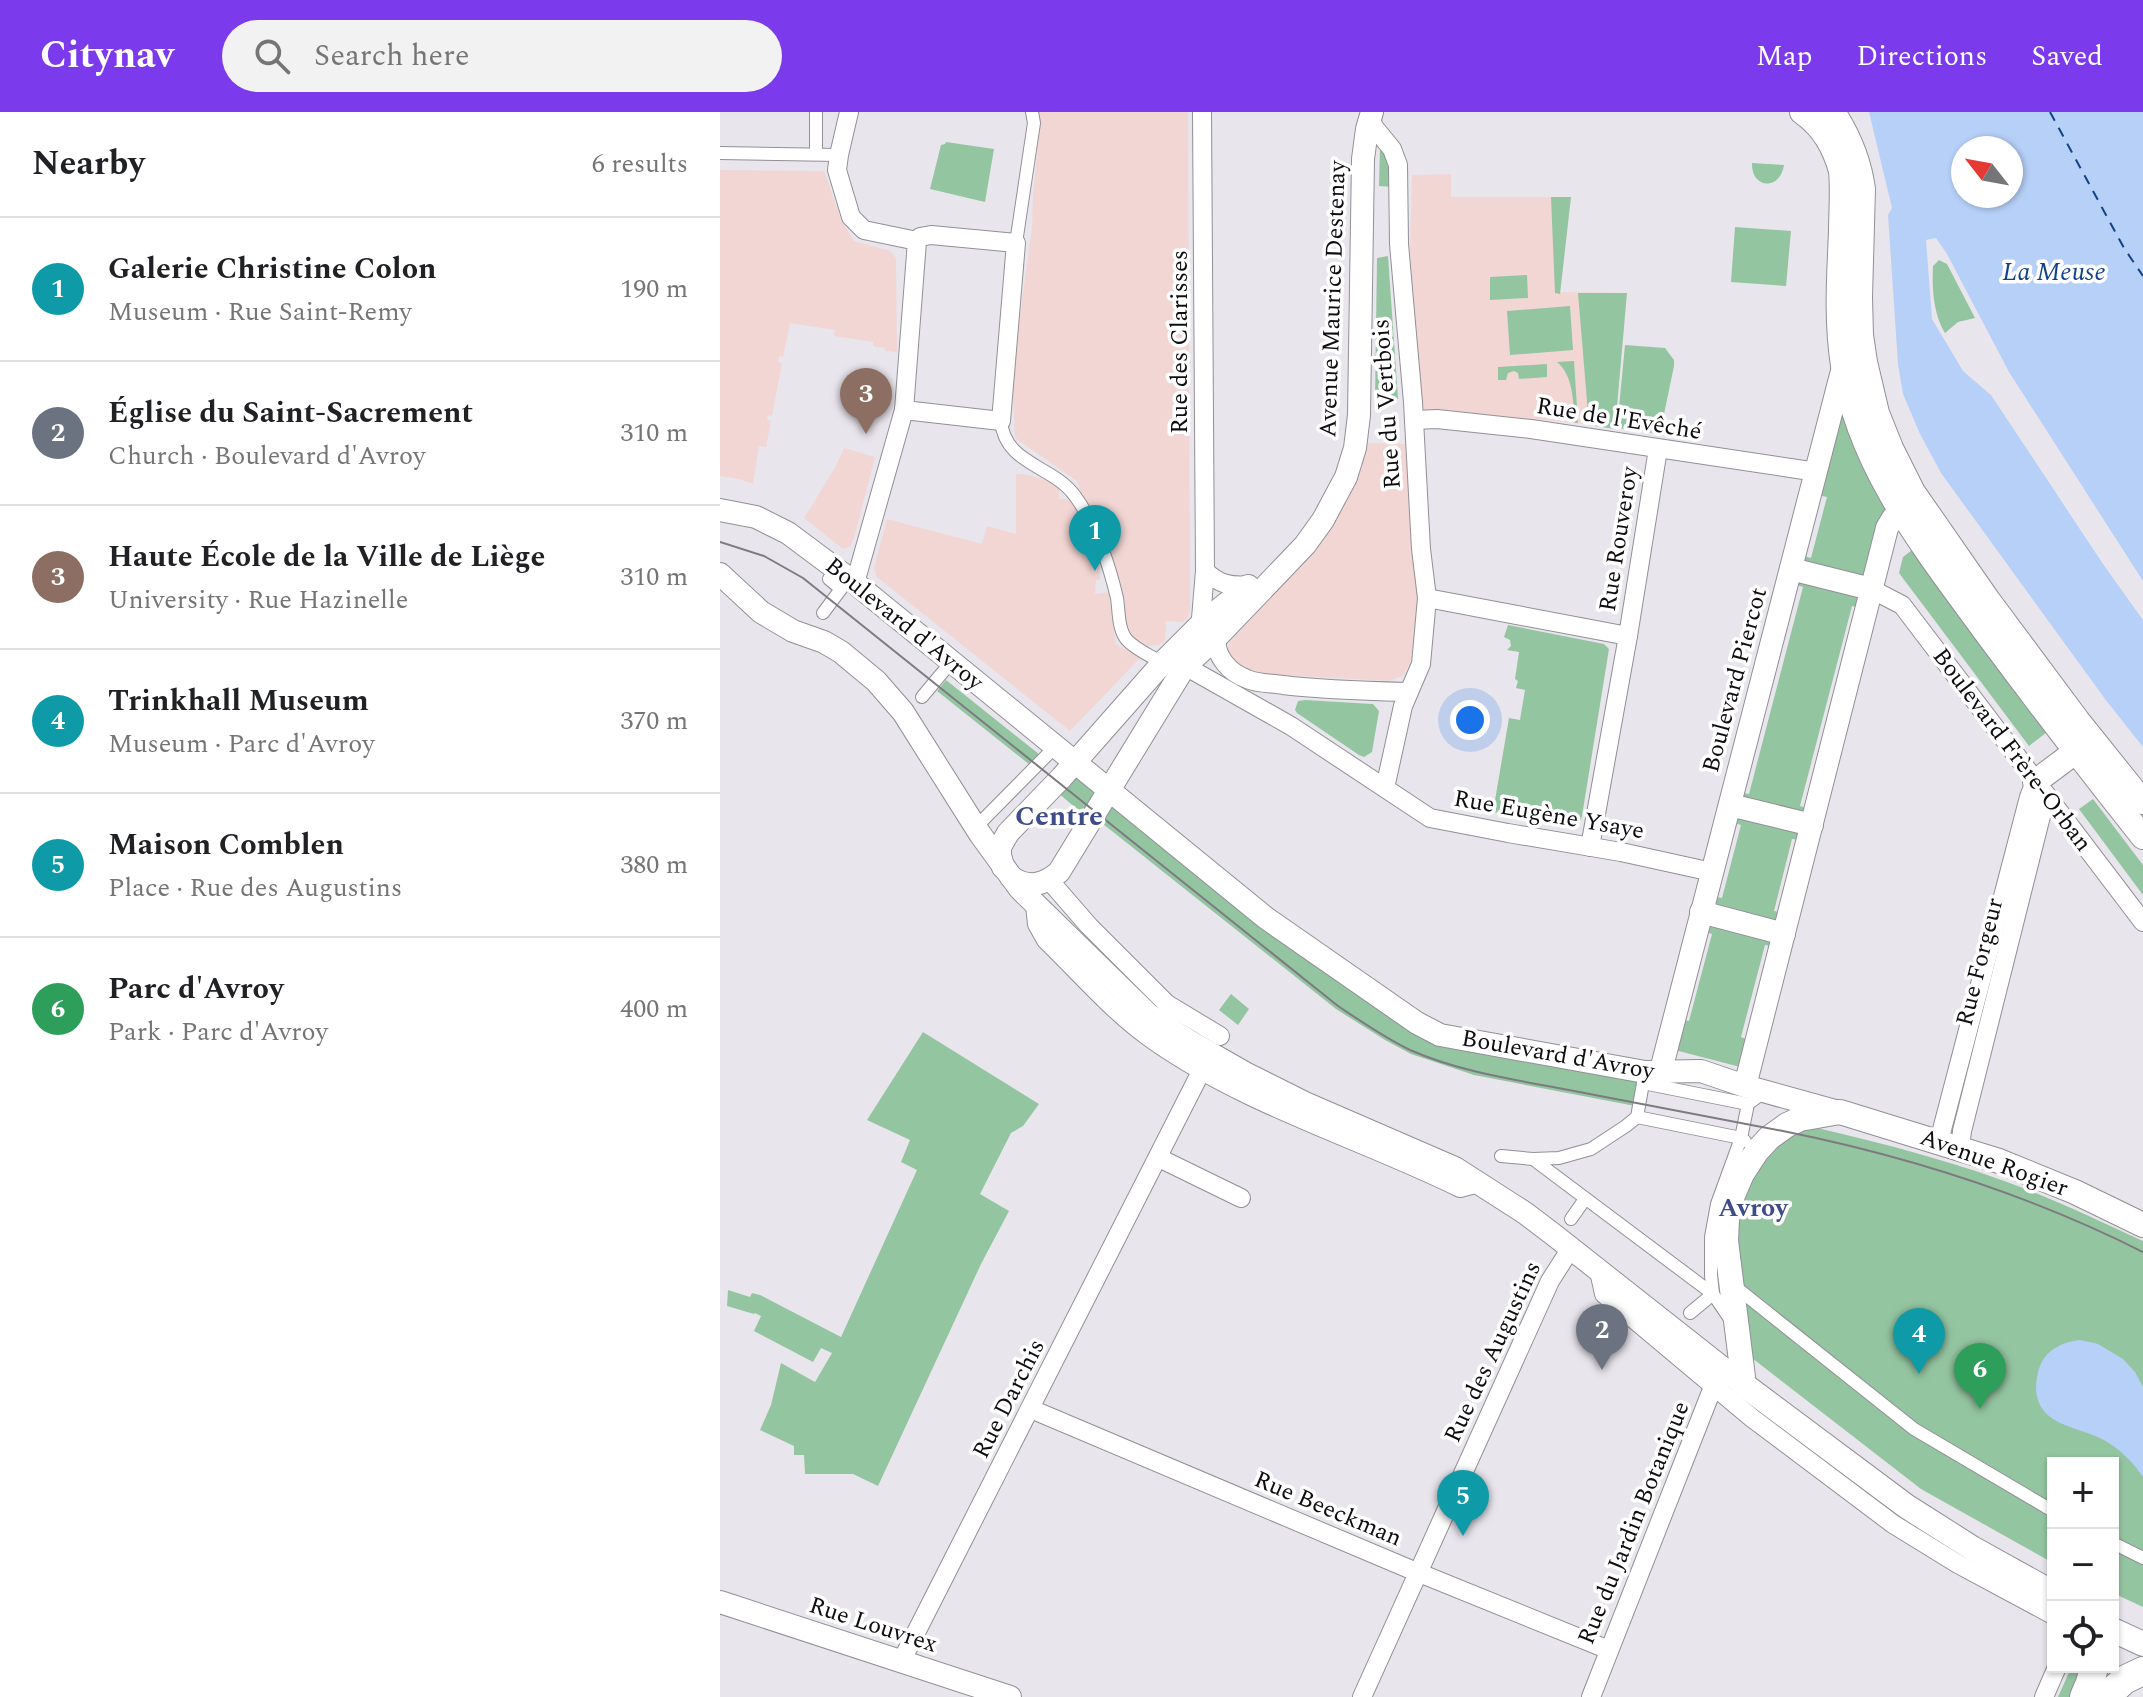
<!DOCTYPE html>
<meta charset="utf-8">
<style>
:root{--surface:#fff;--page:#f2f2f2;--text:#202124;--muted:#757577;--line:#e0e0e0;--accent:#7c3aed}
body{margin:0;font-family:Spectral,serif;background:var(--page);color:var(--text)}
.controls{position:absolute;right:24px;bottom:24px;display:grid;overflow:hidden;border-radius:0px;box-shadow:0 2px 6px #0004}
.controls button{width:72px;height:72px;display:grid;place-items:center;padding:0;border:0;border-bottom:2px solid var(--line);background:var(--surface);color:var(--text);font:40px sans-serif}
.compass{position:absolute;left:1231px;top:24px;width:72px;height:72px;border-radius:50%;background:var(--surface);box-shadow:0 2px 6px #0004;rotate:301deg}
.you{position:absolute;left:750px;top:608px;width:28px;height:28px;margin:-20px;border:6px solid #fff;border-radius:50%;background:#1a73e8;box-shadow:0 0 0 12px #1a73e833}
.badge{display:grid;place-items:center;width:52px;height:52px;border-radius:50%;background:var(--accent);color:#fff;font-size:26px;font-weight:700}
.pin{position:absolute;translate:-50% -66px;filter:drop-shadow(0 2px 4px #0008)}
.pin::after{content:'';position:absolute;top:42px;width:28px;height:24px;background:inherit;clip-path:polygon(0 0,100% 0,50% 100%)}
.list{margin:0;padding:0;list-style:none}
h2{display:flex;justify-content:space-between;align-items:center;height:104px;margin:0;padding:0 32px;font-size:34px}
h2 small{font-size:26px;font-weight:400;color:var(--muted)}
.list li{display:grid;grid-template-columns:52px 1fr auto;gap:24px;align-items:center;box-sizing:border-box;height:144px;padding:0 32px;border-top:2px solid var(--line)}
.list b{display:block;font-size:30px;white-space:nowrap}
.list p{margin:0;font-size:26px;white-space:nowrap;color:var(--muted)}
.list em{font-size:26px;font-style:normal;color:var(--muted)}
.icon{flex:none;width:44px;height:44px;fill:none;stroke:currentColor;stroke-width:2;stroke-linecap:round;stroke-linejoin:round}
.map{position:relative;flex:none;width:1423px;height:1585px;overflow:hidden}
header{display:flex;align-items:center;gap:48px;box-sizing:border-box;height:112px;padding:0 40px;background:var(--accent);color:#fff}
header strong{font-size:38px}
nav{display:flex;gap:44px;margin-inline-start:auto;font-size:28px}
.search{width:560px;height:72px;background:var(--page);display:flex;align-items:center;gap:20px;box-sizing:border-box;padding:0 28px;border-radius:44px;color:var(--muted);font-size:30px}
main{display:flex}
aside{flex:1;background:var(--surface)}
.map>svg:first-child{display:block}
.commercial{fill:#f1d6d4}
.green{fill:#94c5a1}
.water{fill:#b7d0f8;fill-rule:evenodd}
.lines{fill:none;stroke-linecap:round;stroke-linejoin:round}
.ferry{stroke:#12428b;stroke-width:2;stroke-dasharray:10 8;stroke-linecap:butt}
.pedestrian-casing{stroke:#928f96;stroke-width:14}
.minor-casing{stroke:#928f96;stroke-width:20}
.tertiary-casing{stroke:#928f96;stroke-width:24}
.secondary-casing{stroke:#928f96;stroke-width:26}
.trunk-casing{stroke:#928f96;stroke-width:30}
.pedestrian{stroke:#fff;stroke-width:12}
.minor{stroke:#fff;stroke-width:18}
.tertiary{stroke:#fff;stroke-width:22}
.secondary{stroke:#fff;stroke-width:24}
.trunk{stroke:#fff;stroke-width:28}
.tram{stroke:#7d7a80;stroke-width:2}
.labels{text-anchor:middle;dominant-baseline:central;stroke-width:7;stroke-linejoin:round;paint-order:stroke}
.street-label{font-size:24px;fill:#0e0d10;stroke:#fff}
.water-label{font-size:26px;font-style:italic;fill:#12428b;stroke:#fff}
.neighbourhood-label{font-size:26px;font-weight:bold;fill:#404c89;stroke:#fff}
.quarter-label{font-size:28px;font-weight:bold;fill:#404c89;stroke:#fff}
</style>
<header>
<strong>Citynav</strong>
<div class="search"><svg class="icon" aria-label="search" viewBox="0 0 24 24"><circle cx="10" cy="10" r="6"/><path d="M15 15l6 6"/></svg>Search here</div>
<nav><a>Map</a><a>Directions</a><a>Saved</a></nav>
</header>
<main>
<aside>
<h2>Nearby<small>6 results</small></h2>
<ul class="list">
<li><span class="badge" style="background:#0f9aa8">1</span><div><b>Galerie Christine Colon</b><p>Museum · Rue Saint-Remy</p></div><em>190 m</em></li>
<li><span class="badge" style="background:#6b7280">2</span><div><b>Église du Saint-Sacrement</b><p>Church · Boulevard d'Avroy</p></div><em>310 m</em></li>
<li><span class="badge" style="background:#8d6e63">3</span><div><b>Haute École de la Ville de Liège</b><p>University · Rue Hazinelle</p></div><em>310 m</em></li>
<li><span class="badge" style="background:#0f9aa8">4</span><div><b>Trinkhall Museum</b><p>Museum · Parc d'Avroy</p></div><em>370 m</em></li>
<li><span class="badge" style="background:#0f9aa8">5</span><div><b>Maison Comblen</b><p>Place · Rue des Augustins</p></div><em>380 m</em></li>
<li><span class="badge" style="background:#2e9e5b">6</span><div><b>Parc d'Avroy</b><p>Park · Parc d'Avroy</p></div><em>400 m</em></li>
</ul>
</aside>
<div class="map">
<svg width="1423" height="1585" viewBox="0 0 1423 1585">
<rect width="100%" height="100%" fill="#e9e5ed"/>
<g class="commercial">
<polygon points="317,0 468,0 470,498 468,505 463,510 446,509 445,528 439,533 428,534 415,528 408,516 393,452 371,397 366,394 357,369 295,326 293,283 296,234 312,115 313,82 320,12"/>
<polygon points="0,58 104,59 121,108 134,129 170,139 176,146 177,240 165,239 165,236 153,234 153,230 114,224 115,218 70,211 63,245 59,244 58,250 62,251 52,304 48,303 47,308 51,309 46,335 39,334 33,372 19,367 0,364"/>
<polygon points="731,62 731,85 851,85 840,180 907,181 895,317 858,311 778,304 769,310 703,303 690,141 692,63"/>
<polygon points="647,331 687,332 697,480 697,506 690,552 682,564 669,569 528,561 521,558 509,543 508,536 511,529 606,424 630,383"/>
<polygon points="124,336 155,345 134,426 130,435 123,437 84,406 116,354"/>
<polygon points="296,362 308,363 334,370 339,375 339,387 351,387 356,392 377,436 376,443 370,444 372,452 379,452 380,468 376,468 375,482 389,480 396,532 420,546 350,619 157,465 154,456 167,407 262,432 267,414 296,422"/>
</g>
<g class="green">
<polygon points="226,30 274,37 265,90 210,77 221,33 225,32"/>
<polygon points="660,34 670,50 672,75 659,74"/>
<path d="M1032,51L1064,53C1060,79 1031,77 1032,51Z"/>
<polygon points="831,85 851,85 840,182 835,181"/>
<polygon points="1015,115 1071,119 1066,174 1011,170"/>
<polygon points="668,144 678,287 655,288 657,146"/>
<path d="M1219,148L1227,152L1255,206L1238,210L1225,221C1213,201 1212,176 1213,154Z"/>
<polygon points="807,163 808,186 770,188 770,165"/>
<polygon points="858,181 907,181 895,317 869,313"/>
<polygon points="850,194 853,238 790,243 787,199"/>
<polygon points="905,233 945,236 954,248 954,254 944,302 933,321 897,316"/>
<path d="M854,249L858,311H855C853,291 854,264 837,250Z"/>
<polygon points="827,252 827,265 799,267 798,261 794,259 788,261 786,268 778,268 778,255"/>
<polygon points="1120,292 1169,391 1145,465 1085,454 1081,443 1091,446 1107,385 1097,383"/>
<polygon points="1192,438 1327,620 1309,634 1179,461 1183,445"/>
<polygon points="1075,468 1139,481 1142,496 1132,494 1080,694 1091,697 1089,702 1027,691 1018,680 1029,682 1083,475 1073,472"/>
<polygon points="788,513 884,532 889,537 862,704 860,710 853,713 773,700 789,606 800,608 805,578 796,576 798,569 795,567 799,540 787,538 791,534 790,528 784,525"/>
<polygon points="226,568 320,643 310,653 217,579"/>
<polygon points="585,588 653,592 659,599 652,640 644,645 639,643 577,601 575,598 578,589"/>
<polygon points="355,666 359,666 373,677 374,681 364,703 337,680"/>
<polygon points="1373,687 1423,753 1423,783 1359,697"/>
<polygon points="403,688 696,913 921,962 915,994 754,963 691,942 665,928 616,897 378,708 385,697"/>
<polygon points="1014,704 1078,717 1081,728 1072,727 1054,799 1062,801 1057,810 998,799 991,784 1002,786 1021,713 1011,710"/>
<polygon points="988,810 1047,823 1055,835 1045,833 1021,925 1031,929 1024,956 951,937 959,907 969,909 992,822 982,819"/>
<polygon points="511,882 529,897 518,913 499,898"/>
<polygon points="203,920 319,992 303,1014 291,1021 260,1082 289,1099 261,1152 158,1374 133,1362 85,1362 84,1343 74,1343 74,1334 40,1318 51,1293 61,1251 95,1270 112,1241 101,1236 93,1250 34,1219 41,1204 35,1201 34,1202 7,1194 8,1178 30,1185 32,1181 40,1183 121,1225 197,1058 181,1050 190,1028 147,1008"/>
<path d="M1093,1015C1166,1032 1240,1051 1311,1079C1349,1094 1386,1112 1423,1129V1495L1393,1481V1351H1333V1451L1201,1377L1028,1243L1011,1129L1021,1081L1059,1028Z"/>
<polygon points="1350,1558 1362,1562 1353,1585 1338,1585"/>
</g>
<g class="water">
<path d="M1149,0H1423V469L1289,260L1227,142L1216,126L1206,128L1212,207L1243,259L1271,283L1275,289L1383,452L1423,508V635L1385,587L1221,361L1200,322L1183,282L1178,252L1168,103L1172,96ZM1243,36H1291V84H1243Z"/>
<path d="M1360,1228L1378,1232L1403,1247L1415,1260L1423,1275V1365C1412,1349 1399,1336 1382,1327C1357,1314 1319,1314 1316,1278C1316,1270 1317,1261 1320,1254C1327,1237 1343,1230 1360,1228Z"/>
</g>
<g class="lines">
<polyline class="ferry" points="1330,0 1404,136 1423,164"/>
<defs>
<g id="pedestrian">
<polyline points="0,41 119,43"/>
<polyline points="96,42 96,0"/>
<polyline points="296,131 314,11 312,0"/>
<path d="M281,309C285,353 333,353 355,384C376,413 389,452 397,486C399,499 398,518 407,528C415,537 431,544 442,551"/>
<polyline points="103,501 121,477 109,467 116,457"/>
<polyline points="202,585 232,549"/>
<polyline points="256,715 336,634"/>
<polyline points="923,971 1028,992"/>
<polyline points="917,1005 1021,1026 1025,1029"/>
<polyline points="781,1044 813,1047 993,1182 1010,1207"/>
<polyline points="813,1047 839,1046 871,1037 906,1014 917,1005 925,960"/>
<polyline points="851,1107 865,1087"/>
<polyline points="1013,1173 1194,1317 1333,1399"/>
<polyline points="970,1201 993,1182 991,1163 991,1125 997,1092 1021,1026 1028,992 1044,980"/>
<polyline points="1393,1431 1423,1446"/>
</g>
<g id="minor">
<polyline points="129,0 119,43 117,58 131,105 144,118 197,129"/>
<polyline points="650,5 654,15 672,37 678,53 679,132 693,290 701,437 707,486 701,552 683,594 665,676"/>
<polyline points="184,298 281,309 296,131 211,123 200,125 197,129"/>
<polyline points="694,308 717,307 811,317 1097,360"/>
<path d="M485,459C499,472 510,475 530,473"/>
<polyline points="135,471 184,298 197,129"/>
<polyline points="1151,477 1182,493 1423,810"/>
<polyline points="707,486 908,524"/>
<polyline points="480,518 485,459 482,0"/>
<path d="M497,525C494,544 510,561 527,567C538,572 552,571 563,573C604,578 646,579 687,580"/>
<polyline points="470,545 465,554 571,614 710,706 788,721 901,740 992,760"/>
<polyline points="870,735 908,524 938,337"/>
<polyline points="329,768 369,814 447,892 500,924"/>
<path d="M315,793L317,812L326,828C360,861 394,901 433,928C527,994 638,1026 740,1076L759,1071"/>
<polyline points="1219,1029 1309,685 1315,670"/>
<polyline points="1240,1036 1242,1019 1325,688 1324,680"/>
<polyline points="439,1046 521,1086"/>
<polyline points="879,1159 884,1182 1032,1306 1173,1412 1238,1452 1333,1503"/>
<polyline points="311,1297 687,1456 889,1538"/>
<polyline points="181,1550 490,942"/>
<polyline points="642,1585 830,1169 851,1136"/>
<polyline points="871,1585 993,1275 1000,1265"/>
<polyline points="1324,1585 1337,1555"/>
</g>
<g id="tertiary">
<polyline points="0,398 36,405 68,421 135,471 546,806 697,911 720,923 925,960 981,959 1025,974 1119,1000"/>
<polyline points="1071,457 1151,477"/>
<polyline points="0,462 41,500 73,519 104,530 121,540 156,569 183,600 260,722 300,777 429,903 469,929 525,961 585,991 735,1056 805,1101 834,1123 1024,1273"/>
<polyline points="1010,693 1092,713"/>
<polyline points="283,755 280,743 280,735 288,721 342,665 446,547 482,511 528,474"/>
<path d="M291,765C308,777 324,773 339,760L465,554L497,525L585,433L603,408L626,365L635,336L639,303L643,47L647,17L652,0"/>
<polyline points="981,800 1064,822"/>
<polyline points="940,962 1123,255"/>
<polyline points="1025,974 1167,416 1173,406 1195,390"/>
<polyline points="0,1490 290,1585"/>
</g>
<g id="secondary">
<path d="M1082,0C1103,15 1114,34 1121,59C1123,79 1121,99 1121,120C1119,164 1116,209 1123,253C1139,355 1205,437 1264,518C1316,588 1369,657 1423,725"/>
<path d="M1113,0C1129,24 1139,48 1143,77L1140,185L1141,223L1145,250L1157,301L1171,336L1193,380L1268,488L1358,609L1423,690"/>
<polyline points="1315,670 1355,640"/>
<polyline points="1333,1481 1252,1436 1186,1394 1024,1273 1006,1129 1007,1107 1013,1083 1022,1062 1037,1039 1049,1026 1067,1013 1080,1007 1120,1000 1279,1049 1355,1080 1423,1113"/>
<polyline points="1393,1518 1423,1532"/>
</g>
<g id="trunk">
<polyline points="1364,1585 1370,1571 1374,1555"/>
<polyline points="1386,1585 1404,1568 1423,1559"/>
</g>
</defs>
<use href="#pedestrian" class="pedestrian-casing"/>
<use href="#minor" class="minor-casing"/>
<use href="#tertiary" class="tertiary-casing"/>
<use href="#secondary" class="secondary-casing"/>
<use href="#trunk" class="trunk-casing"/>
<use href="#pedestrian" class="pedestrian"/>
<use href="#minor" class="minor"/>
<use href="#tertiary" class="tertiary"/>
<use href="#secondary" class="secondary"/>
<use href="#trunk" class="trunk"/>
<path class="tram" d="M0,430L44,444L83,466L618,894C642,910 665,926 690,938C740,960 796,968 849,978C920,992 991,1005 1063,1019C1187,1044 1310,1083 1423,1140"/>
</g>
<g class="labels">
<g class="street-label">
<text transform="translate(613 187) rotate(-88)">Avenue Maurice Destenay</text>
<text transform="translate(460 230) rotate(-90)">Rue des Clarisses</text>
<text transform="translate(667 292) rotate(-94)">Rue du Vertbois</text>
<text transform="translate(899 307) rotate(9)">Rue de l'Evêché</text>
<text transform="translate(899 427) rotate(-81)">Rue Rouveroy</text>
<text transform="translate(184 512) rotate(39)">Boulevard d'Avroy</text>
<text transform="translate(1015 568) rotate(-75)">Boulevard Piercot</text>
<text transform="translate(1292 638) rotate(53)">Boulevard Frère-Orban</text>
<text transform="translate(829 703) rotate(10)">Rue Eugène Ysaye</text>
<text transform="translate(1260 850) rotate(-76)">Rue Forgeur</text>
<text transform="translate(838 943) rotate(10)">Boulevard d'Avroy</text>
<text transform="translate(1274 1051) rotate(20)">Avenue Rogier</text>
<text transform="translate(773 1240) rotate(-65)">Rue des Augustins</text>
<text transform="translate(289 1287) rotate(-63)">Rue Darchis</text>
<text transform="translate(608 1397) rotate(23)">Rue Beeckman</text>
<text transform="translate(914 1411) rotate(-68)">Rue du Jardin Botanique</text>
<text transform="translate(153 1513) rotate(18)">Rue Louvrex</text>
</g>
<g class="water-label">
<text x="1334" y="160">La Meuse</text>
</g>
<g class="neighbourhood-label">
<text x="1033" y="1096">Avroy</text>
</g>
<g class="quarter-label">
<text x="339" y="704">Centre</text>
</g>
</g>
</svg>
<div class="controls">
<button>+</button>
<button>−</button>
<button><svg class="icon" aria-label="locate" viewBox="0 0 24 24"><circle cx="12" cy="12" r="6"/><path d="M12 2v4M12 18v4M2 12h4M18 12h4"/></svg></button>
</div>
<svg class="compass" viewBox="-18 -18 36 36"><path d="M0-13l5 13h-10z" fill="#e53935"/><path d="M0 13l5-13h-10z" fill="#757577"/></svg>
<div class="you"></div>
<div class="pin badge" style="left:375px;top:459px;background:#0f9aa8">1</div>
<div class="pin badge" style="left:882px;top:1258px;background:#6b7280">2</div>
<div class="pin badge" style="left:146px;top:322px;background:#8d6e63">3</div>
<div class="pin badge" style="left:1199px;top:1262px;background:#0f9aa8">4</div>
<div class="pin badge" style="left:743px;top:1424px;background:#0f9aa8">5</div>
<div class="pin badge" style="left:1260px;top:1297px;background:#2e9e5b">6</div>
</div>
</main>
